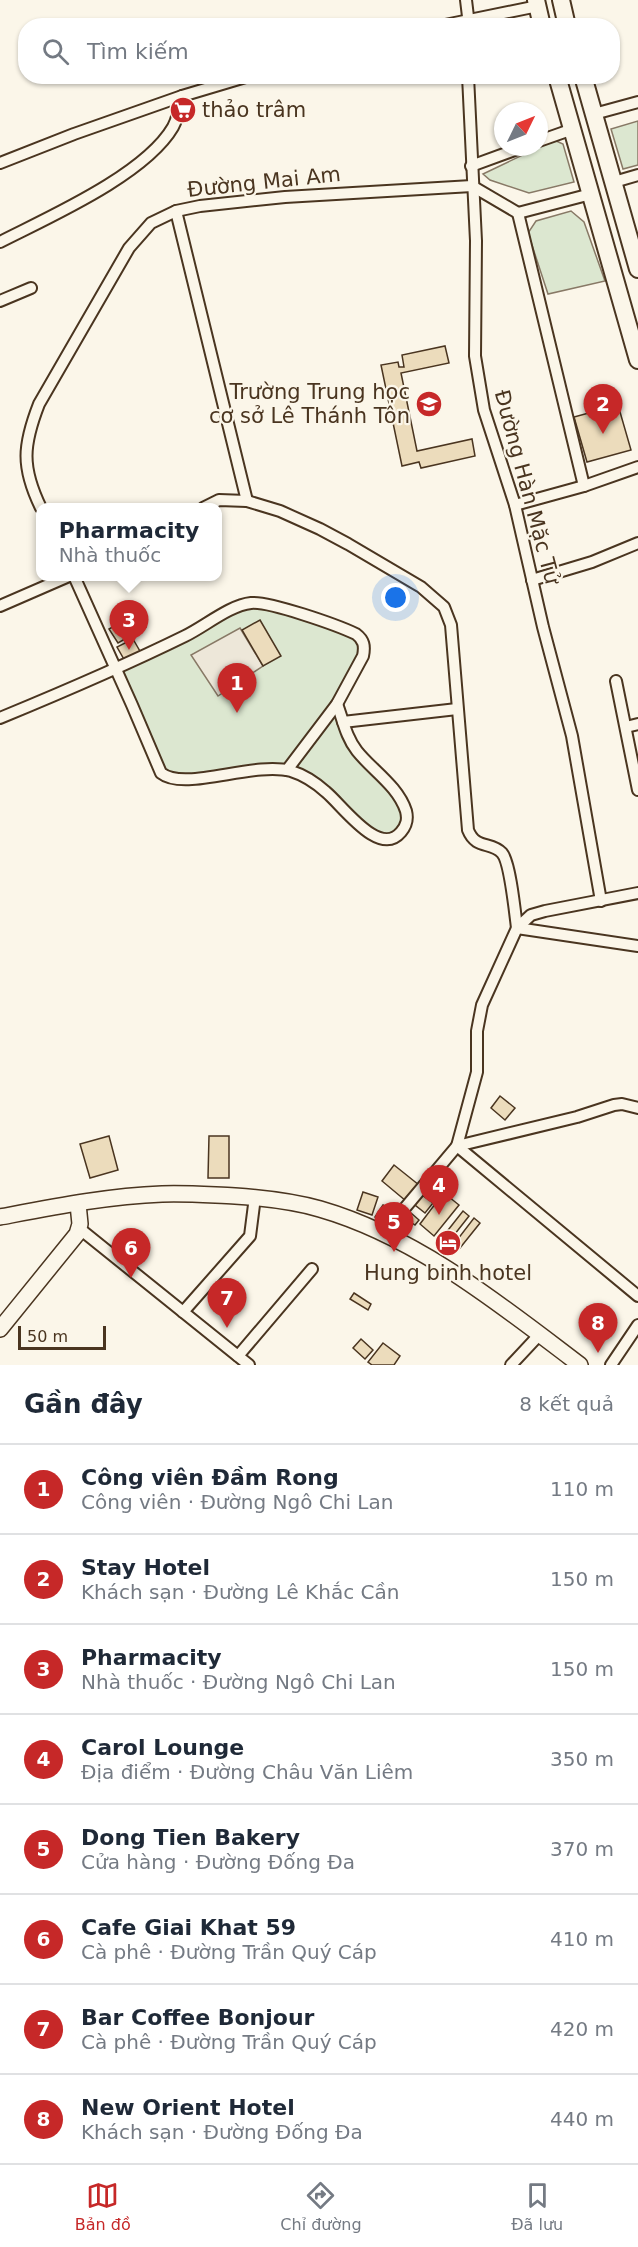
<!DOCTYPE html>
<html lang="vi">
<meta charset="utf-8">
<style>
:root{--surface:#fff;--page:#f6f6f7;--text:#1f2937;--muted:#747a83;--line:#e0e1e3;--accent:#c62828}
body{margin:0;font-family:"DejaVu Sans",sans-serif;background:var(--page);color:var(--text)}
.compass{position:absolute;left:494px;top:102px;width:54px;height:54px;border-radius:50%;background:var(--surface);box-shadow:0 2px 4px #0004;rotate:47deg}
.scale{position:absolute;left:18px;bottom:15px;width:88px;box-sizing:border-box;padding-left:6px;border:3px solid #4a3520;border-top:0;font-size:16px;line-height:21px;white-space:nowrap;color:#4a3520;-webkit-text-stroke:4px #fbf6e9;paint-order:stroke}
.you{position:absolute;left:396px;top:598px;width:21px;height:21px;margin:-15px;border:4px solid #fff;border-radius:50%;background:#1a73e8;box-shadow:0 0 0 9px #1a73e833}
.badge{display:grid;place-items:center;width:39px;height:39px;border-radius:50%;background:var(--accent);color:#fff;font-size:20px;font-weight:700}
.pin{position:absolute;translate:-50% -50px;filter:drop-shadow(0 2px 3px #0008)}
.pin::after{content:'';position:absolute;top:32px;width:21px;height:18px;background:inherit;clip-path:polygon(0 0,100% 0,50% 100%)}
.popup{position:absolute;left:36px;top:503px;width:186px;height:78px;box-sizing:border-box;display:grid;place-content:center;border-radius:12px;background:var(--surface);filter:drop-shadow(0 2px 4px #0005);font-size:20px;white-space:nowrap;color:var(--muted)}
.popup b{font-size:22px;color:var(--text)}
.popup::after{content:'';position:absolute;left:50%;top:100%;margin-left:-12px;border:12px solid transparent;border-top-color:var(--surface)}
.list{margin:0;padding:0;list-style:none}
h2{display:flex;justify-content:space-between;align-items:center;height:78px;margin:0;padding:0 24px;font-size:26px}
h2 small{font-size:20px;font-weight:400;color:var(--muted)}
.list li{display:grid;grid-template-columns:39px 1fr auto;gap:18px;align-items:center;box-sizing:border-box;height:90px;padding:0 24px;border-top:2px solid var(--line)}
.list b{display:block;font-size:22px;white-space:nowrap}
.list p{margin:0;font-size:20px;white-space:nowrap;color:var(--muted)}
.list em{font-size:20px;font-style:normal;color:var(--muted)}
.icon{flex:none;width:33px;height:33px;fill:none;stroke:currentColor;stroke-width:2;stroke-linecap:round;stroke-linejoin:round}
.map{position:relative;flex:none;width:638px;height:1365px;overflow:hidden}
.search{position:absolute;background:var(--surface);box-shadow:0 2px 4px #0004;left:18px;right:18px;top:18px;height:66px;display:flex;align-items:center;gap:15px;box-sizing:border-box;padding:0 21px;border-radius:24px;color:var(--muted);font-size:22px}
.sheet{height:798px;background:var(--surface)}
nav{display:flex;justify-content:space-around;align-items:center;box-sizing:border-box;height:84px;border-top:2px solid var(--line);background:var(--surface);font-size:16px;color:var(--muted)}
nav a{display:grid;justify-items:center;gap:3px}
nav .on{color:var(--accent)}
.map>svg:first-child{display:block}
.green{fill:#dce7d0;stroke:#887966;stroke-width:1.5}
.parking{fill:#ede7d9;stroke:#887966;stroke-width:1.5}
.building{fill:#ecdcbc;stroke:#4a3520;stroke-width:1.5}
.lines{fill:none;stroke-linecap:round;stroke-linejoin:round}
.street-casing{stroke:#4a3520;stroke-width:14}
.secondary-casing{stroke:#4a3520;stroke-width:18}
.primary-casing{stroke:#4a3520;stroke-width:20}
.street{stroke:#fbf6e9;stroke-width:10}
.secondary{stroke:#fbf6e9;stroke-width:15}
.primary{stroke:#fbf6e9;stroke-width:16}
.labels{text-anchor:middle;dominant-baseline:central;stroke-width:4.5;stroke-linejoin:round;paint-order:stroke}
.poi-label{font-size:21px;fill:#4a3520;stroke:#fbf6e9;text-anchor:start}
.street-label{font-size:21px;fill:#4a3520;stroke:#fbf6e9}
</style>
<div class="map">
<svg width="638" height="1365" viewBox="0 0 638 1365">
<rect width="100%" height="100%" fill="#fbf6e9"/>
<g class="green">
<polygon points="638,121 638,165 623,169 611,129"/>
<polygon points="554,140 563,144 574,182 529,193 490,180 483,174"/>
<polygon points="571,211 584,222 605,281 548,294 528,233 536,221"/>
<polygon points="259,603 361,638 364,648 337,705 357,751 399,796 406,824 385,840 311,780 287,770 186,780 157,769 117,669 235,608"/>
</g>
<polygon class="parking" points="240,628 263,666 218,696 191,655"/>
<g class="building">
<polygon points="445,346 449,363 401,373 417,451 472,439 475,456 421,468 419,462 402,466 381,365 398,362 399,367 404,367 402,355"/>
<polygon points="618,405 631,450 587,462 574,417"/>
<polygon points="137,613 146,627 118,643 109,629"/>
<polygon points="260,620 281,656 263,666 242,630"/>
<polygon points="133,639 141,653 125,661 117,647"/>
<polygon points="500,1096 515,1108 505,1120 491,1108"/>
<polygon points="109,1136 118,1170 90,1178 80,1144"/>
<polygon points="209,1136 229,1136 229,1178 208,1178"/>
<polygon points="394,1165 419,1185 406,1201 382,1181"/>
<polygon points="439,1189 459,1205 434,1236 420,1224 436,1203 431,1199"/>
<polygon points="363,1192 378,1197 372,1215 357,1210"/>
<polygon points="422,1195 433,1203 425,1213 415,1205"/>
<polygon points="383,1205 395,1212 387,1224 375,1217"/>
<polygon points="463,1211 469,1216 451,1239 445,1234"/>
<polygon points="411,1213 419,1220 415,1225 406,1219"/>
<polygon points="474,1218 480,1223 460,1248 454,1244"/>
<polygon points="354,1293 371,1304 368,1310 350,1299"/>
<polygon points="361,1339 373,1350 365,1359 353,1348"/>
<polygon points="383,1343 400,1356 394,1365 372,1365 368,1362"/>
</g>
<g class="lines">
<defs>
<g id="street">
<polyline points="466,0 469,25"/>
<polyline points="440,26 538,6"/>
<polyline points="468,76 476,241 475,356 484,410 515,505 543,627 572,736 601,901"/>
<polyline points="594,114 638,102"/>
<polyline points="539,141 573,129"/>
<polyline points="0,163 74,134 182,96 249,76"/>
<polyline points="471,166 523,147"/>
<polyline points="614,182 638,175"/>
<polyline points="176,211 247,501"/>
<polyline points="518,213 584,486"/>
<polyline points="518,213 591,194"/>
<path d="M0,242C49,217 145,175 173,127C178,118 180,107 182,96"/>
<polyline points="0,301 31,288"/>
<polyline points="515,505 584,486 638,467"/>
<path d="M41,508C21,467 23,445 39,404L129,248L151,223L176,211L200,206L285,197L472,186L518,213"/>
<path d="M203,508L219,500L247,501L280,511L320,529L348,544L421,587L444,607L451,625L468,830C476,850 491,841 502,853C510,862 515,912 517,928L638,946"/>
<path d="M74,576L132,705L161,773C185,792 253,761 291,771C304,775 316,783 326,792C343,806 379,858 401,832C407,825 408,819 406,811C398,786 372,770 357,751C346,737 343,720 337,704"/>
<polyline points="532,580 592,562 638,543"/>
<polyline points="0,606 69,576"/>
<polyline points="616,681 638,790"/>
<path d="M0,718C63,692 124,666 185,636C204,627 230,605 251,603C269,601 337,625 356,634C364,640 365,646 363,656L337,704L287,770"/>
<polyline points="343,722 457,709"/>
<polyline points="626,727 638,724"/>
<polyline points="457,1146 638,1296"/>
<polyline points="457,1146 577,1117 614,1105 622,1104 638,1108"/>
<polyline points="80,1229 249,1365"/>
<polyline points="383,1234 457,1146 477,1072 477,1031 482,1005 517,928 531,915 545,911 638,893"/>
<polyline points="183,1312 250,1236 255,1197"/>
<polyline points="238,1356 312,1269"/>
<polyline points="511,1365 540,1334"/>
<polyline points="611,1365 638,1325"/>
</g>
<g id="secondary">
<path d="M0,1217C53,1207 108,1196 162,1194C186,1193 210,1195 235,1196C264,1198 292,1201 320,1209C417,1237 501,1305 580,1365"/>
<polyline points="0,1329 77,1234 80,1224 78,1204"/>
</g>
<g id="primary">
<polyline points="536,0 542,26"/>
<polyline points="561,0 567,26"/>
<polyline points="557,76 638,360"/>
<polyline points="583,76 638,269"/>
</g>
</defs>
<use href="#street" class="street-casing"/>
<use href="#secondary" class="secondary-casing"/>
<use href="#primary" class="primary-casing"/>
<use href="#street" class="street"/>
<use href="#secondary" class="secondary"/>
<use href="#primary" class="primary"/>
</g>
<defs>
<symbol id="supermarket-disc" viewBox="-11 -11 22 22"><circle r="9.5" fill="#c62828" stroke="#fbf6e9"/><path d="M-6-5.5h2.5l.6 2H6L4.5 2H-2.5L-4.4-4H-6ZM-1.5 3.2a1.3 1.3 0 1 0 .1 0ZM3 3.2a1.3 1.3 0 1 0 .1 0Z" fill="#fff"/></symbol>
<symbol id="school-disc" viewBox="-11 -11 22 22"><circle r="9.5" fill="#c62828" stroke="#fbf6e9"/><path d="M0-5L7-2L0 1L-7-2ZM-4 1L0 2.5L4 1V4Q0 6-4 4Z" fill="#fff"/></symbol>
<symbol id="hotel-disc" viewBox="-11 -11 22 22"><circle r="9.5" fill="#c62828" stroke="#fbf6e9"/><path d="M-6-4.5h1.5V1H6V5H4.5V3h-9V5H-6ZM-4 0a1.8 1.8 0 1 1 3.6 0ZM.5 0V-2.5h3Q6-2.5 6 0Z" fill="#fff"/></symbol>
</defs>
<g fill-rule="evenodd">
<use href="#supermarket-disc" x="168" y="95" width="30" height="30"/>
<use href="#school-disc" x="414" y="389" width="30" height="30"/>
<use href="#hotel-disc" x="433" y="1228" width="30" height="30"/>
</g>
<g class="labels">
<g class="poi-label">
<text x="202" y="110">thảo trâm</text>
<text x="410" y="392" text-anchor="end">Trường Trung học<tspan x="410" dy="24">cơ sở Lê Thánh Tôn</tspan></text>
<text x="448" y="1273" text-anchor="middle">Hung binh hotel</text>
</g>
<g class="street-label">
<text transform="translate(264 182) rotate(-6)">Đường Mai Am</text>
<text transform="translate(527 487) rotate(75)">Đường Hàn Mặc Tử</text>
</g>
</g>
</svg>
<svg class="compass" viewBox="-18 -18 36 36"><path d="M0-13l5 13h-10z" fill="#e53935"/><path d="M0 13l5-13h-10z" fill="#747a83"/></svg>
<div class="scale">50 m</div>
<div class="you"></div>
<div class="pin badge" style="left:237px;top:713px">1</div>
<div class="pin badge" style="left:603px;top:434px">2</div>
<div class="pin badge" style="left:129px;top:650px">3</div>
<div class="popup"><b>Pharmacity</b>Nhà thuốc</div>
<div class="pin badge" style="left:439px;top:1215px">4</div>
<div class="pin badge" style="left:394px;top:1252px">5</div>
<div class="pin badge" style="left:131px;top:1278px">6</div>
<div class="pin badge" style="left:227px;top:1328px">7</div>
<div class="pin badge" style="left:598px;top:1353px">8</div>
<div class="search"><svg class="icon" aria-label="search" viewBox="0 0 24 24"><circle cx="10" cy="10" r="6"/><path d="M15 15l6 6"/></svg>Tìm kiếm</div>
</div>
<section class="sheet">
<h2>Gần đây<small>8 kết quả</small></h2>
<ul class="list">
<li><span class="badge">1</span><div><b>Công viên Đầm Rong</b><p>Công viên · Đường Ngô Chi Lan</p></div><em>110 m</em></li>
<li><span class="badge">2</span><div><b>Stay Hotel</b><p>Khách sạn · Đường Lê Khắc Cần</p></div><em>150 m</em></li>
<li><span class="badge">3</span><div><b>Pharmacity</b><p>Nhà thuốc · Đường Ngô Chi Lan</p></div><em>150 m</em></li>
<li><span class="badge">4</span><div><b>Carol Lounge</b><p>Địa điểm · Đường Châu Văn Liêm</p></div><em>350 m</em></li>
<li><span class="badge">5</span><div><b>Dong Tien Bakery</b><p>Cửa hàng · Đường Đống Đa</p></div><em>370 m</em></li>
<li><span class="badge">6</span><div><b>Cafe Giai Khat 59</b><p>Cà phê · Đường Trần Quý Cáp</p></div><em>410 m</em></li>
<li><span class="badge">7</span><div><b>Bar Coffee Bonjour</b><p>Cà phê · Đường Trần Quý Cáp</p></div><em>420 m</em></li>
<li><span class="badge">8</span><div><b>New Orient Hotel</b><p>Khách sạn · Đường Đống Đa</p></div><em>440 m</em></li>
</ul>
</section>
<nav>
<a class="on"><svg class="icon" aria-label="map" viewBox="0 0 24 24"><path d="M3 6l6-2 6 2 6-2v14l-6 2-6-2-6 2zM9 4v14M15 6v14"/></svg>Bản đồ</a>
<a><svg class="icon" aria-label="directions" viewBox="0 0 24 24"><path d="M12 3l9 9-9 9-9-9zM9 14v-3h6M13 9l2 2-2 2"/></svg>Chỉ đường</a>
<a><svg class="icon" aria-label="saved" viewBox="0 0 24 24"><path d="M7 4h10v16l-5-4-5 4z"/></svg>Đã lưu</a>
</nav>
